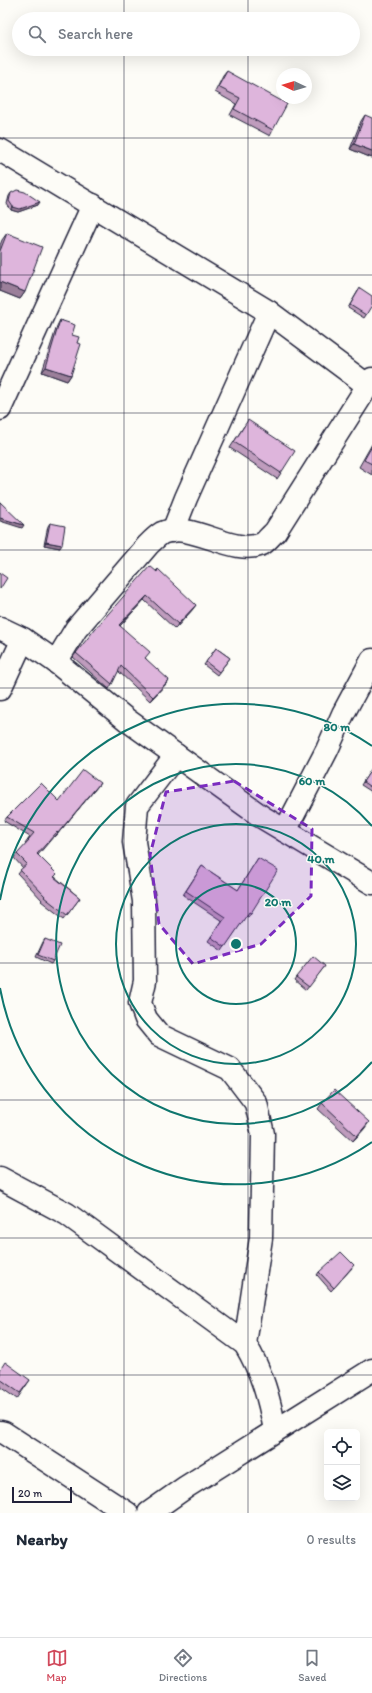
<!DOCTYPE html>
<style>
:root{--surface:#fff;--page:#f6f6f7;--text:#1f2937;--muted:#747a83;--line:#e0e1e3;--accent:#d1495b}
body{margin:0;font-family:Itim,sans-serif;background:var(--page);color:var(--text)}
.controls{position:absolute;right:12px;bottom:12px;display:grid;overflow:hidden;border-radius:6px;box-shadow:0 4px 16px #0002}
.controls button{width:36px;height:36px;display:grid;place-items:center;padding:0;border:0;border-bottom:1px solid var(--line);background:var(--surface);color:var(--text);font:20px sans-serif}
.compass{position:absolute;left:276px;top:68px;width:36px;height:36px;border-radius:50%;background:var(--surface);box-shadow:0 4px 16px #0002;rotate:274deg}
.scale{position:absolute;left:12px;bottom:10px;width:60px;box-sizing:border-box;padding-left:4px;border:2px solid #22223b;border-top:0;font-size:11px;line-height:14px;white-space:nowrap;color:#22223b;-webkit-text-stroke:3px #fdfcf7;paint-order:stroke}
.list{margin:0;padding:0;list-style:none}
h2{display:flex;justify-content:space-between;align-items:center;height:52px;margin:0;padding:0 16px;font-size:17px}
h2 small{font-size:13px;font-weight:400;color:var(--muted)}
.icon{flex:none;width:22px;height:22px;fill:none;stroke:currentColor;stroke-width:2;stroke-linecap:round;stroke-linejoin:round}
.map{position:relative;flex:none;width:372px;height:1513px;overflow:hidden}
.search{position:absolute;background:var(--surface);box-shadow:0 4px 16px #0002;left:12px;right:12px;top:12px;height:44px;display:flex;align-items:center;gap:10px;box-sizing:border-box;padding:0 14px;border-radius:22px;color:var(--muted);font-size:15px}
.sheet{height:124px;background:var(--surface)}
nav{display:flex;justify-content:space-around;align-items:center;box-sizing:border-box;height:56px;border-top:1px solid var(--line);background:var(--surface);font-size:11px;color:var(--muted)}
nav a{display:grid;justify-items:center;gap:2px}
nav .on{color:var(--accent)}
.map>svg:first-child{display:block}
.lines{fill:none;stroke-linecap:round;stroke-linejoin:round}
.minor-casing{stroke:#22223b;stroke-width:25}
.minor{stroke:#fdfcf7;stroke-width:22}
.wall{fill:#bf9cbd;stroke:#22223b}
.shaded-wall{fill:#9b7f9a;stroke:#22223b}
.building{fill:#deb5dc;stroke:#22223b}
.marked{fill:#7b2cbf;fill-opacity:0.2;stroke:#7b2cbf;stroke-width:3;stroke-dasharray:8 5;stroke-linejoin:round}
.grid{fill:none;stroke:#22223b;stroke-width:1;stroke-opacity:0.55}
.ring{fill:none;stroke:#0f766e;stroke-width:2}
.centre{fill:#0f766e;stroke:#fdfcf7;stroke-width:2}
.ring-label{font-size:12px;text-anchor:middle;font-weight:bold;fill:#0f766e;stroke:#fdfcf7;stroke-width:3;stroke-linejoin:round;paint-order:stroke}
</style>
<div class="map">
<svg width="372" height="1513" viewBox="0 0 372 1513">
<rect width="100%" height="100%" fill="#fdfcf7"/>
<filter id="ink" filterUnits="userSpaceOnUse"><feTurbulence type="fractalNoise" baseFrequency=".025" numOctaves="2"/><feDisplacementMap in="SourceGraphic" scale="8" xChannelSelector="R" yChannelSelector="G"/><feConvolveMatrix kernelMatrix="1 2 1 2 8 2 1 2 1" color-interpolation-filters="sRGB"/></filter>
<g filter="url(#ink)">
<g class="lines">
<defs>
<g id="minor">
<polyline points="0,150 269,312 367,385"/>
<polyline points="0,409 93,205"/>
<polyline points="173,531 186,498 269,312"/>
<polyline points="0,628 23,639 56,662 127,720 262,817 372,883"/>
<path d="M56,662L76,629L148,545C152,541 157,536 162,533C191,520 233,557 262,544C266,542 271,535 275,532L372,379"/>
<polyline points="0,689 23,639"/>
<polyline points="176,755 137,806 134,842 144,901 145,981 140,1003 146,1019 159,1035 230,1069 256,1103 263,1134 261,1238 245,1344"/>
<polyline points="285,831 327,750 343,714 372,660"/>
<path d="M0,1178L67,1214L245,1344C262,1372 269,1398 275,1430"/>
<polyline points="0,1432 4,1433 127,1513"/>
<polyline points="149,1513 186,1487 372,1370"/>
</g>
</defs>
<use href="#minor" class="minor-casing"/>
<use href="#minor" class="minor"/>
</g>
<g class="wall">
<polygon points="227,71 273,130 270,136 230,115 236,104 215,92 223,76"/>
<polygon points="365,115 372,158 350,149 361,121"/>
<polygon points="11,193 38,205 18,212 11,210 7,204 9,196"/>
<polygon points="7,233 25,292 20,299 0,291 0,245 2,240"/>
<polygon points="358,291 366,315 364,318 348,308"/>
<polygon points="60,320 77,343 71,375 67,381 42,372 57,326"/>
<polygon points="244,426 281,473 277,479 230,448"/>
<polygon points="372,444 372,475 359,467"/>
<polygon points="50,523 60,548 44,545 48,526"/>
<polygon points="158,569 193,609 175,629 144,600 120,626 166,684 150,701 118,671 112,684 109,689 73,657 76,653"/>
<polygon points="216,648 230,658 217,675 204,665"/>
<polygon points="372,768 372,792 361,785"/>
<polygon points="97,787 55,837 54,836 38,855 55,877 80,898 64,919 41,901 42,900 18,874 23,868 14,858 17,854 26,845 25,844 30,837 4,821 7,817 59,801"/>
<polygon points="258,858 251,913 248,917 246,916 222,951 208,941 222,921 183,895 202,866 238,890"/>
<polygon points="45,939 53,961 51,964 36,957 43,942"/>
<polygon points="325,966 306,990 294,980 296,977"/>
<polygon points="322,1103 365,1128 353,1141 318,1109"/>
<polygon points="352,1268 331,1291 317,1275 319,1272"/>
<polygon points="0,1370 30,1380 17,1399 0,1387"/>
</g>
<g class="shaded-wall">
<polygon points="354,144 372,151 372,158 350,149"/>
<polygon points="40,202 38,205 18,212 11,210 13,207"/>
<polygon points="0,282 25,292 20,299 0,291"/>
<polygon points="46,367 71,375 67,381 42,372"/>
<polygon points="0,518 24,525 22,528 0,521"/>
<polygon points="46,542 62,545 60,548 44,545"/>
<polygon points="147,596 144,600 116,630 119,625"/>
<polygon points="196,605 193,609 175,629 178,624"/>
<polygon points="169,680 166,684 150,701 153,697"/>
<polygon points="100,783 97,787 55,837 58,833"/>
<polygon points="369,1122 365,1128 353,1141 357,1136"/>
</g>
<g class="building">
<polygon points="227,71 287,104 273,130 234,109 240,98 218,87"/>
<polygon points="365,115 372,118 372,151 354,144"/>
<polygon points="17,190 25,192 40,202 20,209 13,207 9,201 11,193"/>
<polygon points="7,233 42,247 25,292 0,282 0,251"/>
<polygon points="360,288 372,296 372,305 366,315 350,305"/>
<polygon points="60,320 75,325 72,335 79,337 77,343 81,344 71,375 46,367"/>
<polygon points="248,420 295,451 281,473 234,442"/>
<polygon points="372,446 372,464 364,460"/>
<polygon points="0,502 24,525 0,518"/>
<polygon points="50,523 65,526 62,545 46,542"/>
<polygon points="150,566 157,572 158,569 196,605 178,624 147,596 119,625 150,652 145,658 169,680 153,697 121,666 112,684 76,653 95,629"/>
<polygon points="0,573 7,578 0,589"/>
<polygon points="216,648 230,658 219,672 206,662"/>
<polygon points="372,768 372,788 363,782"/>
<polygon points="83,770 100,783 58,833 57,832 37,854 57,874 54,877 80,898 67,915 44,897 45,896 20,870 27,864 17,854 29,841 28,840 34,833 7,817 41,783 59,801"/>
<polygon points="258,858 278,870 251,913 249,912 225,947 211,937 225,917 186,891 202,866 238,890"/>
<polygon points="45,939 60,945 53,961 38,955"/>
<polygon points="313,956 325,966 309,987 296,977"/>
<polygon points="334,1090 369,1122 357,1136 322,1103"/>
<polygon points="341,1252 354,1265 334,1288 319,1272"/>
<polygon points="5,1362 30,1380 20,1393 0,1379 0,1370"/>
</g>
</g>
<path class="marked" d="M234,781L312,829L311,896L261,944L193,964L159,924L150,855L166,792Z"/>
<path class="grid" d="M124,0V19M248,0V19M124,49V1513M248,49V1513M0,138H372M0,275H372M0,413H372M0,550H372M0,688H372M0,825H372M0,963H372M0,1100H372M0,1238H372M0,1375H372"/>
<g class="ring">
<circle cx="236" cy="944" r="60"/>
<circle cx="236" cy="944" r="120"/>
<path d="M372 1062A180 180 0 1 1 372 826"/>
<path d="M372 1142A240 240 0 0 1 0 988M0 900A240 240 0 0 1 372 746"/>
</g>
<circle cx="236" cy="944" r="6" class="centre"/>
<g class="ring-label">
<text x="337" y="731">80 m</text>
<text x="312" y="785">60 m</text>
<text x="321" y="863">40 m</text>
<text x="278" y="906">20 m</text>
</g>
</svg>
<div class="controls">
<button><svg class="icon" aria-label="locate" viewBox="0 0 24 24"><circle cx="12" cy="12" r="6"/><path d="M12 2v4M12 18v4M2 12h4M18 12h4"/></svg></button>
<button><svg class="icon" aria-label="layers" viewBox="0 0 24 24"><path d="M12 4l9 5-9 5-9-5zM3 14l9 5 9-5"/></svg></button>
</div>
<svg class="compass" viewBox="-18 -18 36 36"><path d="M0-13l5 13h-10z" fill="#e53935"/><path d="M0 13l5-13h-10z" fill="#747a83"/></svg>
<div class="scale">20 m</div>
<div class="search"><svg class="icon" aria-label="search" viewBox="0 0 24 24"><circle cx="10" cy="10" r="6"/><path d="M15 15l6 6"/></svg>Search here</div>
</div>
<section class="sheet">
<h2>Nearby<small>0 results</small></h2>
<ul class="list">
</ul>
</section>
<nav>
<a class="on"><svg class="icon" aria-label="map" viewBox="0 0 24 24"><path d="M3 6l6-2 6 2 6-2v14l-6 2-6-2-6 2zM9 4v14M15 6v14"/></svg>Map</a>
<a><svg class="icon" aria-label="directions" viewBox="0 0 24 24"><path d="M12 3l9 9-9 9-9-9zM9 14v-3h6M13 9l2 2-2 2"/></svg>Directions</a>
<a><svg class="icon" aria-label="saved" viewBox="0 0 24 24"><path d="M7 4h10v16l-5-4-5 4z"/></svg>Saved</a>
</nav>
